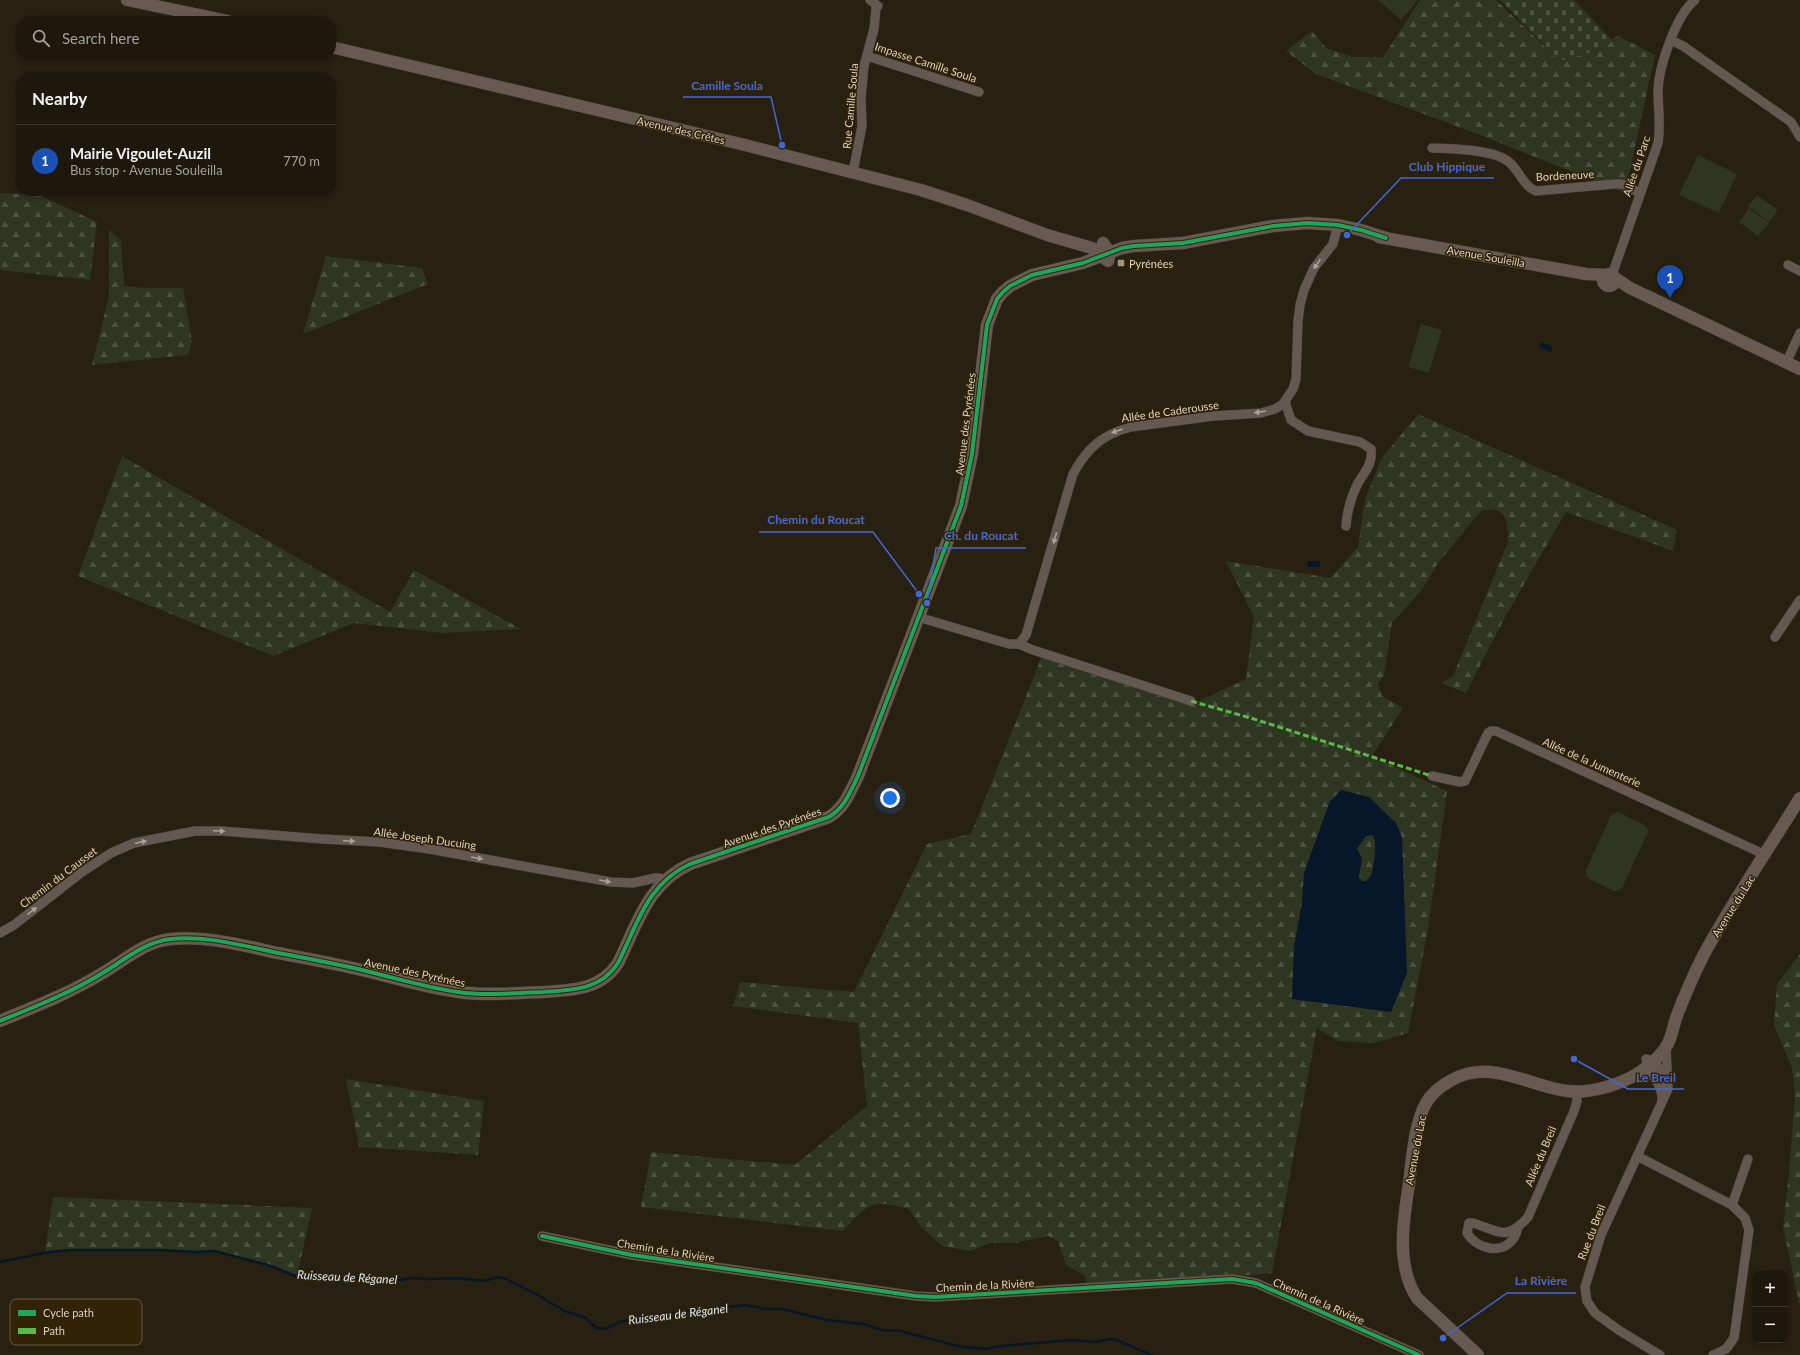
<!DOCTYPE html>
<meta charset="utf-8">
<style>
:root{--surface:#1e180c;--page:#262115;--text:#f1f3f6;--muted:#a1a09d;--line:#3c372d;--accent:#0f766e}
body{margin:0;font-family:Lato,sans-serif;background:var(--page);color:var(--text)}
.controls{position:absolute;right:12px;bottom:12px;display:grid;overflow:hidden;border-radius:8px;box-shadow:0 2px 6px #0003}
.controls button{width:36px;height:36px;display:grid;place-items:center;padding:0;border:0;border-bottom:1px solid var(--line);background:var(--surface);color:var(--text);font:20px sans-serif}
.you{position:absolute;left:890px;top:798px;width:14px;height:14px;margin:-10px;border:3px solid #fff;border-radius:50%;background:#1a73e8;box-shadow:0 0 0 6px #1a73e833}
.badge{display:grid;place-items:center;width:26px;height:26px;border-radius:50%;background:var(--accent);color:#fff;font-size:13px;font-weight:700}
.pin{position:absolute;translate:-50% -33px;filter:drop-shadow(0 1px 2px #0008)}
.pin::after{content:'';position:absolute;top:21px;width:14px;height:12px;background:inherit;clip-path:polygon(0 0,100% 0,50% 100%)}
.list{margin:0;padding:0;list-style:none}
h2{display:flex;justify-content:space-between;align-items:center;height:52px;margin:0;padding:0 16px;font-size:17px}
h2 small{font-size:13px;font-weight:400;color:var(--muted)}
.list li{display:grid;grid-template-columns:26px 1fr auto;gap:12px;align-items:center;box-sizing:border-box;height:72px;padding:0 16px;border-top:1px solid var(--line)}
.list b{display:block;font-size:15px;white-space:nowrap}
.list p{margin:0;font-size:13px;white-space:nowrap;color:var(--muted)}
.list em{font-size:13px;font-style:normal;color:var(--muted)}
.icon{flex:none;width:22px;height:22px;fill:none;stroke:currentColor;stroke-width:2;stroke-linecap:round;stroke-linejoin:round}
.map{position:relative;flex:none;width:1800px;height:1355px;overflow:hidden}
.search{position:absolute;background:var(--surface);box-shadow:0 2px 6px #0003;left:16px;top:16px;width:320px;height:44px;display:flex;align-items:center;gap:10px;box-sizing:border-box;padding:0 14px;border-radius:16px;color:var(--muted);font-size:15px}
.panel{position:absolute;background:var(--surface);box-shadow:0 2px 6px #0003;left:16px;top:72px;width:320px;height:124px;border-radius:16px}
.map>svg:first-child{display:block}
.forest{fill:url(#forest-firs)}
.cemetery{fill:url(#cemetery-stones)}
.green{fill:#2e3622}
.water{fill:#051729;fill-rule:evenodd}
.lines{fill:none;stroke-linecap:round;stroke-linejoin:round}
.stream{stroke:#051729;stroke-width:2.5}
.street-casing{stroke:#433c2e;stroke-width:10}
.secondary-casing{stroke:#433c2e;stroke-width:13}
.street{stroke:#645853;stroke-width:9}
.secondary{stroke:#675a53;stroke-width:12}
.quiet{stroke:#58b947;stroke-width:3;stroke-dasharray:6 3;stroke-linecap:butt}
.cycleway-casing{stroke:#322306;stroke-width:6}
.cycleway{stroke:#20a55d;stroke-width:4}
.oneway{fill:#aba196}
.poi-dot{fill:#9c9484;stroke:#322306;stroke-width:1.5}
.labels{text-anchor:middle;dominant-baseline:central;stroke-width:3;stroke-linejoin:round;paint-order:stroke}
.street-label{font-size:11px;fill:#dbd2c2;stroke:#322306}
.poi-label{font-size:11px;fill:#dbd2c2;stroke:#322306;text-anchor:start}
.water-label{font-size:12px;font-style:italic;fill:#d4e6f8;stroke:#322306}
.key{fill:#322306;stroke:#65583e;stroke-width:1}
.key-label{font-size:11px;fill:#dbd2c2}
.leader{fill:none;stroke:#4368d4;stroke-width:1.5}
.callout-dot{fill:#4368d4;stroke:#322306;stroke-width:1.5}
.callout-label{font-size:12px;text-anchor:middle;font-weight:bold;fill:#4368d4;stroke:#322306;stroke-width:3;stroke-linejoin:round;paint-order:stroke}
</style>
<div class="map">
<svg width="1800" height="1355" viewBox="0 0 1800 1355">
<defs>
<pattern id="forest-firs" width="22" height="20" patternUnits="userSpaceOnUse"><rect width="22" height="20" fill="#2e3622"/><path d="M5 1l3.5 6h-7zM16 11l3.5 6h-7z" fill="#4c5240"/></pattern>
<pattern id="cemetery-stones" width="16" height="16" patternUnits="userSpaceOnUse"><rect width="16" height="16" fill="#2e3622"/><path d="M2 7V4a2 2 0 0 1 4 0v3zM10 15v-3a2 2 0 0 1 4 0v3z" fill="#4c5240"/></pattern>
</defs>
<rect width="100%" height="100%" fill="#282010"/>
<g class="forest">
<polygon points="1420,0 1496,0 1560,61 1602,49 1617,35 1655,55 1625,193 1483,136 1316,74 1286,51 1312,31 1326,48 1353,57 1383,57"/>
<polygon points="0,193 39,195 97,222 90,280 0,270"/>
<polygon points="109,229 121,241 124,286 146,288 183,288 192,341 188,355 92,365 109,296"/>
<polygon points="326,256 422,268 428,284 303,334"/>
<path d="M1418,414L1677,530L1673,551L1566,512L1504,619L1466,693L1441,683L1453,676L1508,542C1508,522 1508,505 1481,511L1438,563L1421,591L1392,623L1384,675L1378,684L1382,696L1403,708L1372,756L1447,791L1428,929L1408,1033L1374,1043L1338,1041L1317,1028L1272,1273L1089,1289L1084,1275L1066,1265L1058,1241L1048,1236L1015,1243H990L970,1251L942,1246L921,1227L909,1209C871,1199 869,1203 843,1231L641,1207L651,1152L795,1165L867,1106L858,1023L733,1006L740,982L854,992L927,844L971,834L1042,656L1192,704L1246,679L1254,617L1226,561L1331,578L1358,547L1365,500L1381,459Z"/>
<polygon points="122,456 390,612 414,570 521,629 442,633 354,623 273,656 78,576"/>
<polygon points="1800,954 1800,1307 1783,1227 1789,1173 1795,1095 1792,1068 1774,1025 1777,984"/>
<polygon points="346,1079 484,1101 478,1155 359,1147"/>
<path d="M53,1197L312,1208L297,1276C271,1266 243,1256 216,1252C206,1250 195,1252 185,1252C139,1249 91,1248 45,1252Z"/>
</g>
<polygon class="cemetery" points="1500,0 1574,0 1612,40 1602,49 1560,61"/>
<g class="green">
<polygon points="1378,0 1418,0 1401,20"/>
<polygon points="1698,155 1737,174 1719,213 1679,195"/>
<polygon points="1757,195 1778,210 1769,222 1748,206"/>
<polygon points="1749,208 1769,223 1758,236 1739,222"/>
<polygon points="1421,324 1442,330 1429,373 1408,367"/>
<polygon points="1618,812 1643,824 1647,827 1648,832 1622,888 1619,891 1614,891 1589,879 1586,875 1586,870 1611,815 1614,813"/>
</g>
<g class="water">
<polygon points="1541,342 1553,347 1550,352 1539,347"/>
<polygon points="1307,561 1320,561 1320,567 1308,567"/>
<path d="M1341,790L1369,797L1396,823L1402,837L1407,973L1391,1012L1292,999L1294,946L1302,903L1304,873L1330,801ZM1372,835C1378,839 1374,865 1372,873C1371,876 1369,878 1366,881H1363L1359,878L1362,858L1357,849L1366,836Z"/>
</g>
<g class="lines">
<polyline class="stream" points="0,1262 49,1252 69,1250 160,1250 197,1252 214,1251 268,1265 296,1276 400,1280 410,1278 427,1279 458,1278 484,1281 498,1277 506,1279 540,1296 547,1301 565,1311 586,1318 596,1328 605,1329 620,1322 643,1317 745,1305 765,1309 782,1309 827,1320 864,1324 882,1330 900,1331 958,1346 984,1349 1002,1346 1072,1340 1096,1342 1110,1339 1116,1340 1152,1355"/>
<defs>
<g id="street">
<polyline points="1671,40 1683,46 1791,122 1800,137"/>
<polyline points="867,56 979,92"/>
<path d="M1432,148C1452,149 1494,149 1509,162C1519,170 1523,186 1536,191L1614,184H1622L1640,193"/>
<polyline points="853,172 862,126 861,98 864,66 874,29 876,8 878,6 870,0"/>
<polyline points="1788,265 1800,271"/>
<path d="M1612,275L1658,143C1661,125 1658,108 1658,90C1659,66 1676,15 1695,0"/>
<polyline points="1786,363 1800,333"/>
<path d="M1285,402L1291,420L1308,431L1360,442L1371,449C1373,464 1365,471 1358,483C1351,497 1347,511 1346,526"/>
<path d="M918,617L1009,644H1019L1026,635L1073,474C1087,448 1103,434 1131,427L1214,416L1261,413L1275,409L1283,404L1293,389L1296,379L1298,321L1300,305L1304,290L1314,268L1333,244L1338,225"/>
<polyline points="1775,637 1800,600"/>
<polyline points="1019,644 1033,650 1191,701"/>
<polyline points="1432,776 1460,782 1465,781 1488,733 1491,731 1496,731 1757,851 1764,856"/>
<polyline points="0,933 14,925 82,872 111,853 134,843 195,831 222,831 322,839 379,842 429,849 611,882 633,883 655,878 660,878 664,881"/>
<path d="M1662,1100C1663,1083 1648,1075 1646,1059L1655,1062L1667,1082"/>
<polyline points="1637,1156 1732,1205 1745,1218 1749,1230 1734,1338 1726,1349 1713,1355"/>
<polyline points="1732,1205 1748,1159"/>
<path d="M1518,1227C1517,1231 1516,1236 1513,1239C1501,1256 1476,1248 1467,1233L1469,1223H1473C1499,1231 1506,1242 1528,1217L1574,1111L1577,1101V1091"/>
<polyline points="542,1236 632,1255 916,1296 935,1297 1232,1279 1256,1283 1419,1355"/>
<polyline points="1660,1355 1620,1331 1595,1313 1587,1301 1585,1287 1601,1235 1668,1089 1666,1047"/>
</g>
<g id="secondary">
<polyline points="127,0 228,21"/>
<polyline points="331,47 745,145 921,190 967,205 1047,235 1092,248 1108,261 1110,253 1103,243"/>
<polyline points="1379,237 1586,274 1607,275"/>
<circle cx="1609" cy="280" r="6"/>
<polyline points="1615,278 1630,288 1800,369"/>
<path d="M0,1021C34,1007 70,993 101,974C124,961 143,942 171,939C204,935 245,946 278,953C310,959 343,965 374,973C402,980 429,988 458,992C486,996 515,993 543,992C572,990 601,990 618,963C638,923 647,884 690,864L829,817C845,807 850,792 858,776L961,506L972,454L987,325L997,299L1003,292L1010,286L1032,275L1083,263L1122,248L1134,246L1183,243L1273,226L1307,223L1338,225L1361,230L1386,238"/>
<path d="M1478,1355L1417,1298C1396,1266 1403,1221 1409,1184C1412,1160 1414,1125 1426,1103C1432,1093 1441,1086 1450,1081C1489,1057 1528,1086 1567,1091C1593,1094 1628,1083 1648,1066C1654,1061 1662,1053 1666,1047C1672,1038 1673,1027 1676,1018C1684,997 1693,976 1703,956C1732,902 1768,850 1800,798"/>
</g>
</defs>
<use href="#street" class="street-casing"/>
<use href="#secondary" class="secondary-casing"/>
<use href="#street" class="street"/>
<use href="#secondary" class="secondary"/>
<polyline class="quiet" points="1191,701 1254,719 1432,776"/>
<defs>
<g id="cycleway">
<path d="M0,1021C34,1007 70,993 101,974C124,961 143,942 171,939C204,935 245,946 278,953C310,959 343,965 374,973C402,980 429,988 458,992C486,996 515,993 543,992C572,990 601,990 618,963C638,923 647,884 690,864L829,817C845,807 850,792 858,776L961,506L972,454L987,325L997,299L1003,292L1010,286L1032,275L1083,263L1122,248L1134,246L1183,243L1273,226L1307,223L1338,225L1361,230L1386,238"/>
<polyline points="542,1236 632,1255 916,1296 935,1297 1232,1279 1256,1283 1419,1355"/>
</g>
</defs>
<use href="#cycleway" class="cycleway-casing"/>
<use href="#cycleway" class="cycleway"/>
</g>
<defs><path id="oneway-solid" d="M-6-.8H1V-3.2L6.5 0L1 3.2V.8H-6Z"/></defs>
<g class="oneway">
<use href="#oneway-solid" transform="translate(1317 264) rotate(124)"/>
<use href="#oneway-solid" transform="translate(1260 412) rotate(171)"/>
<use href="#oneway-solid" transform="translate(1117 431) rotate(160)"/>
<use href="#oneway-solid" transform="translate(1055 538) rotate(106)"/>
<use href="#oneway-solid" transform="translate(219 831) rotate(2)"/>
<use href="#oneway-solid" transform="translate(349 841) rotate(3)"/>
<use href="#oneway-solid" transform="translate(141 842) rotate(-12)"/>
<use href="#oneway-solid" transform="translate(477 858) rotate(10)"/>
<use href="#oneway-solid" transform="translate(605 881) rotate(10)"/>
<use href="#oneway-solid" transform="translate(32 911) rotate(-37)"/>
</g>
<rect class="poi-dot" x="1117" y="259" width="8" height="8" rx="2"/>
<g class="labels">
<g class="street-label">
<text transform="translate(926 62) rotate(18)">Impasse Camille Soula</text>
<text transform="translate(850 106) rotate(-85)">Rue Camille Soula</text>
<text transform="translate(681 130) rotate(13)">Avenue des Crêtes</text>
<text transform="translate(1636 166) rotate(-71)">Allée du Parc</text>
<text transform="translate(1565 175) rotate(-3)">Bordeneuve</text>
<text transform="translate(1486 256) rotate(10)">Avenue Souleilla</text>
<text transform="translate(1170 411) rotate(-8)">Allée de Caderousse</text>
<text transform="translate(965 424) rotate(-83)">Avenue des Pyrénées</text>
<text transform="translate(1592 762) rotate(24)">Allée de la Jumenterie</text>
<text transform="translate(772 827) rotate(-19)">Avenue des Pyrénées</text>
<text transform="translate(425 838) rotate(8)">Allée Joseph Ducuing</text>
<text transform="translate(58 877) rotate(-37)">Chemin du Causset</text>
<text transform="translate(1733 906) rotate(-58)">Avenue du Lac</text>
<text transform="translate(415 972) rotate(12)">Avenue des Pyrénées</text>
<text transform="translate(1415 1150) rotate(-79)">Avenue du Lac</text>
<text transform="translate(1540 1156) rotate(-67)">Allée du Breil</text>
<text transform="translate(1591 1232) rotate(-69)">Rue du Breil</text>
<text transform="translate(666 1250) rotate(9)">Chemin de la Rivière</text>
<text transform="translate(985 1285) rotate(-3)">Chemin de la Rivière</text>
<text transform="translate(1319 1301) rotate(24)">Chemin de la Rivière</text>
</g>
<g class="poi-label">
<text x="1129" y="263">Pyrénées</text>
</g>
<g class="water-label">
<text transform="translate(347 1277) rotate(3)">Ruisseau de Réganel</text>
<text transform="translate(678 1314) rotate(-7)">Ruisseau de Réganel</text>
</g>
</g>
<rect x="10" y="1299" width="132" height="46" rx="6" class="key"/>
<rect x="18" y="1310" width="18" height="6" fill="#20a55d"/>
<rect x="18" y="1328" width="18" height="6" fill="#58b947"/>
<g class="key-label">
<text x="43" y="1317">Cycle path</text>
<text x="43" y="1335">Path</text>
</g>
<path class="leader" d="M782 145L771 97H683M1347 235L1401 178H1494M919 594L873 532H759M927 603L936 548H1026M1574 1059L1628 1089H1684M1443 1338L1507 1293H1576"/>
<g class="callout-dot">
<circle cx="782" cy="145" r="4"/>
<circle cx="1347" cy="235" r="4"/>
<circle cx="919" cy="594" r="4"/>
<circle cx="927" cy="603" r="4"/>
<circle cx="1574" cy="1059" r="4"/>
<circle cx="1443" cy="1338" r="4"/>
</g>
<g class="callout-label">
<text x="727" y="90">Camille Soula</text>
<text x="1447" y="171">Club Hippique</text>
<text x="816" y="524">Chemin du Roucat</text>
<text x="981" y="540">Ch. du Roucat</text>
<text x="1656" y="1082">Le Breil</text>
<text x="1541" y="1285">La Rivière</text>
</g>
</svg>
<div class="controls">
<button>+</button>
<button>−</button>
</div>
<div class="you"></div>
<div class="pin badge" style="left:1670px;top:298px;background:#1a4fb4">1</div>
<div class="search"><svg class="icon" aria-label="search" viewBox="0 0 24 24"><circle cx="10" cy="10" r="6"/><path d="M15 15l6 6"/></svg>Search here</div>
<section class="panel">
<h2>Nearby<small></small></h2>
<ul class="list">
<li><span class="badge" style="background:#1a4fb4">1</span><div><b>Mairie Vigoulet-Auzil</b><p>Bus stop · Avenue Souleilla</p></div><em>770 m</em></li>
</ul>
</section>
</div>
